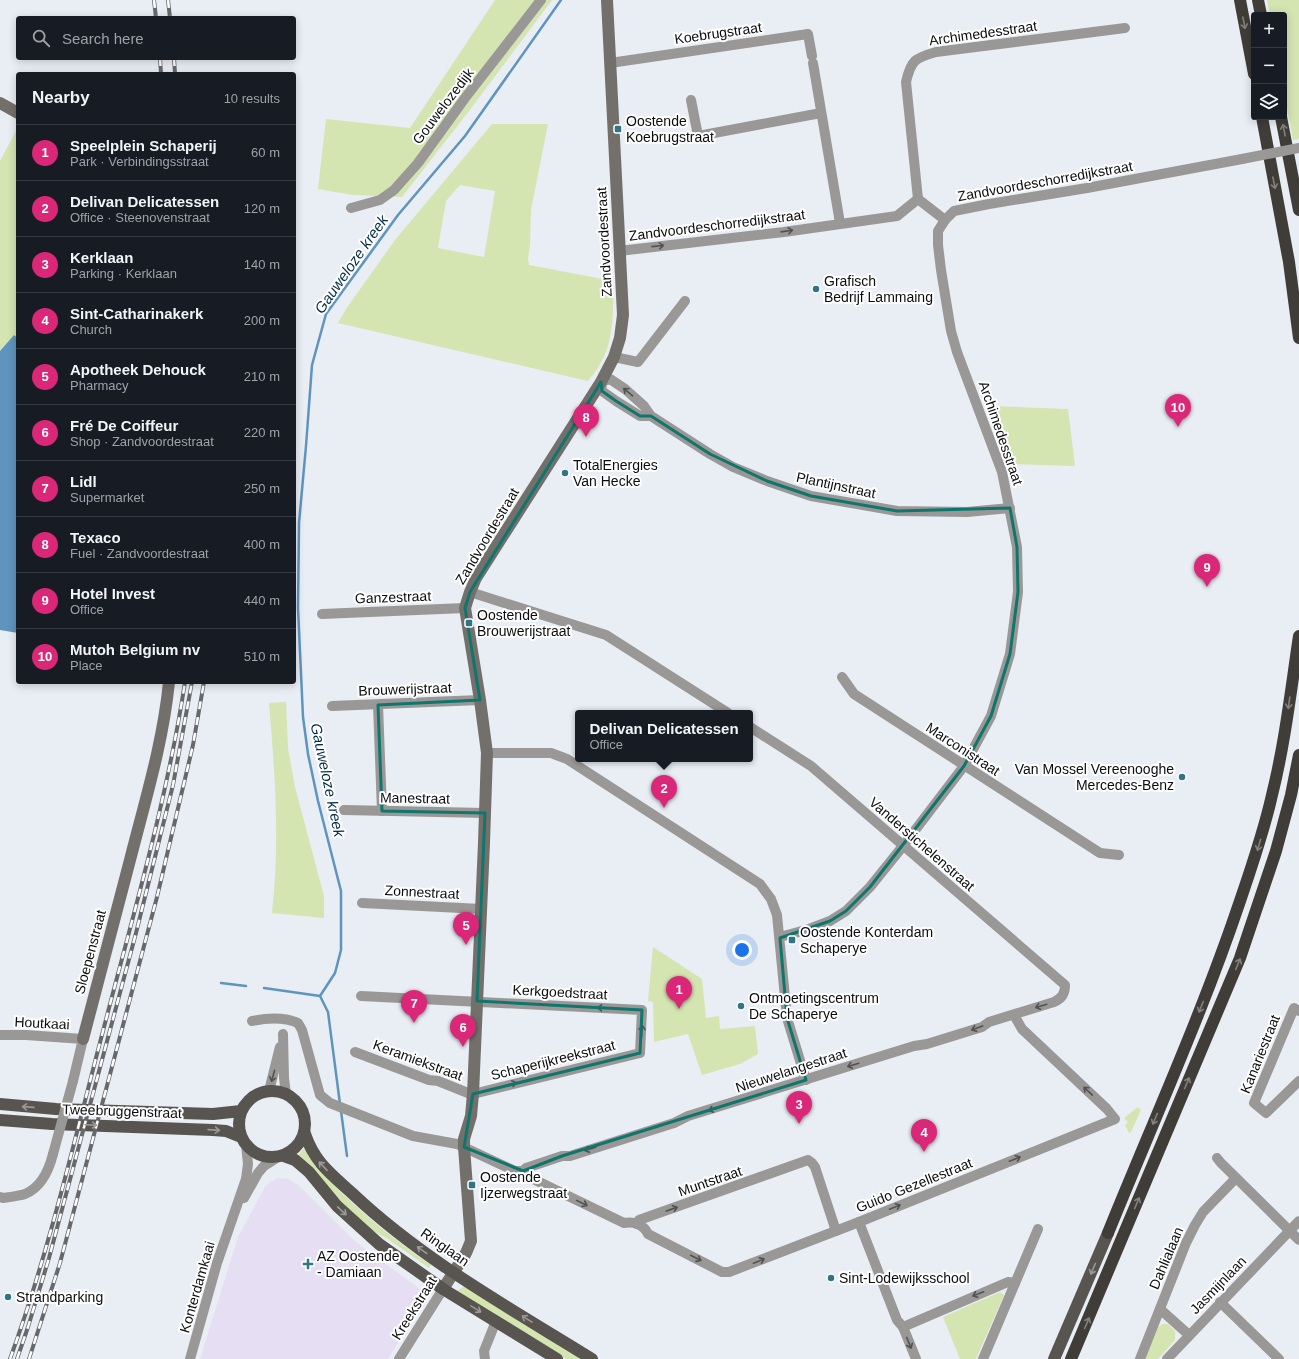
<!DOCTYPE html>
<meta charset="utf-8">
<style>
:root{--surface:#171b24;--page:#20242c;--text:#f1f3f6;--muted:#9ea1a6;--line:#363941;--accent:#db2777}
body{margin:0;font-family:Helvetica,sans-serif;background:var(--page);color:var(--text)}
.controls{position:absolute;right:12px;top:12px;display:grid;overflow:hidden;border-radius:4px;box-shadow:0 2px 10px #0003}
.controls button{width:36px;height:36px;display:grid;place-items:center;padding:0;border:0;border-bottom:1px solid var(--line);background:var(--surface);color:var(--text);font:20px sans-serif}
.you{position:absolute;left:742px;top:950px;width:14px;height:14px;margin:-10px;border:3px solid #fff;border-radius:50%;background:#1a73e8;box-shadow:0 0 0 6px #1a73e833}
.badge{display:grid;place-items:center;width:26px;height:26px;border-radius:50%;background:var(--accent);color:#fff;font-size:13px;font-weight:700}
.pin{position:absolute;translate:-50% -33px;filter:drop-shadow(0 1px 2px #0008)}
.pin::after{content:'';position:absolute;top:21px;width:14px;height:12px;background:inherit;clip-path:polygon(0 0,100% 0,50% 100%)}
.popup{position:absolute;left:575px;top:710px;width:178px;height:52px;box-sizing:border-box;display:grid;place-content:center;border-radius:4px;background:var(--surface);filter:drop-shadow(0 1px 3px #0005);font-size:13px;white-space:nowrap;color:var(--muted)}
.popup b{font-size:15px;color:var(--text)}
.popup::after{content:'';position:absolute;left:50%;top:100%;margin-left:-8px;border:8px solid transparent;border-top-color:var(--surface)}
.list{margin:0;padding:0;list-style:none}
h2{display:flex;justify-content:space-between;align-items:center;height:52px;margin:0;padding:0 16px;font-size:17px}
h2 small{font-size:13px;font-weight:400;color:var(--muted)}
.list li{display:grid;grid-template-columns:26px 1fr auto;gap:12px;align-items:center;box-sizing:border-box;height:56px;padding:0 16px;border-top:1px solid var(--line)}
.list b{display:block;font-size:15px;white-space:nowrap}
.list p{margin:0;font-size:13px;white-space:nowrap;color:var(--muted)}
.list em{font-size:13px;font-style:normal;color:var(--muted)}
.icon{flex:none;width:22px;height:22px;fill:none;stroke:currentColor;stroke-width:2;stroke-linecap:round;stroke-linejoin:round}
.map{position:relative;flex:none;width:1299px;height:1359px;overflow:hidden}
.search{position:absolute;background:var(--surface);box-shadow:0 2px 10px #0003;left:16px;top:16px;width:280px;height:44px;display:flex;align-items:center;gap:10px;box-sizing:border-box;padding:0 14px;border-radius:4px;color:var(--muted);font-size:15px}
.panel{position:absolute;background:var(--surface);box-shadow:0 2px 10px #0003;left:16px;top:72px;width:280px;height:612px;border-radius:4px}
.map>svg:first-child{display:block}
.medical{fill:#e6dff4}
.green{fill:#d4e5b2;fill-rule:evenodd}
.water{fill:#5e94bd}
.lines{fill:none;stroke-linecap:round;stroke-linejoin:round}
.stream{stroke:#5e94bd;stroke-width:2.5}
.street{stroke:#9a9896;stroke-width:10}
.secondary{stroke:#73706c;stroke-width:12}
.primary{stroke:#58544f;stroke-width:12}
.highway{stroke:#403c37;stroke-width:12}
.rail-casing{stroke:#66686c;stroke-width:4}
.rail{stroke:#fff;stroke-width:2.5;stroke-dasharray:8;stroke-linecap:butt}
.street-bridge{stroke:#9a9896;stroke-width:10}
.oneway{stroke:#83807d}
.oneway2{stroke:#525252}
.oneway3{stroke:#9b9895}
.marked{fill:none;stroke:#0f766e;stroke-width:3;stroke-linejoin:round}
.poi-dot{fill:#317485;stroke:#fff;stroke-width:1.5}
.labels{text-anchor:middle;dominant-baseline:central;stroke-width:4;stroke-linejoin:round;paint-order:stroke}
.street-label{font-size:14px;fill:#0b0c0e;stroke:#fff}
.poi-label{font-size:14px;fill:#0b0c0e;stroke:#fff;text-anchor:start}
.water-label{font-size:15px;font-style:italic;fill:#002d48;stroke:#fff}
</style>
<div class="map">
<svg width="1299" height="1359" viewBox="0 0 1299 1359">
<rect width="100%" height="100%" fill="#e9edf4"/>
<polygon class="medical" points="278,1178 288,1179 297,1184 356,1242 416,1286 427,1297 388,1359 200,1359 238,1237 265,1187 270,1182"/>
<g class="green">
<polygon points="495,0 552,0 469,111 402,197 353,195 318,189 326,119 410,128"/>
<polygon points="1267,0 1299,0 1299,139 1293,140 1284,93 1284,15 1270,15"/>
<path d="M492,124H548L531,210L530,244L528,259L529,265L613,281C613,309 615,339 600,364C597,370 592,376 588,381L338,323L346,309L395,240ZM460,185L495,191L484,257L438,248L446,201Z"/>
<polygon points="18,127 18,338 14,335 0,351 0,161"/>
<polygon points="990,406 1068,409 1075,466 1012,464"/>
<path d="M286,702L288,748L295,787L324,896V918L272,913C280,842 275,773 269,703Z"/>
<polygon points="653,947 702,979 706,1018 719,1016 720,1029 755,1026 758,1054 740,1064 702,1075 688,1034 654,1042 653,1002 648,1001"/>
<polygon points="1138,1107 1141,1110 1131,1132 1129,1133 1125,1125 1128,1122 1124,1118"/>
<path d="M304,1148C311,1162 322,1173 333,1184C363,1215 396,1241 431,1265L429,1268L388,1239L371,1230L353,1215L297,1157Z"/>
<polygon points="465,1286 582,1359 566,1359 457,1291"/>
<polygon points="1000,1292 1004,1295 976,1359 960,1359 943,1317"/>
<polygon points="1163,1324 1168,1324 1175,1331 1175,1340 1158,1359 1144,1359 1158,1327"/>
</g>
<polygon class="water" points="14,335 18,338 18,633 0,630 0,351"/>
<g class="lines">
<g class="stream">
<polyline points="221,983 246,986"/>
<polyline points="264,988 320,996"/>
<polyline points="340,1104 328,1012 320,996 335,973 341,950 341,891 318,801 308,754 303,717 298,608 299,523 306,446 312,365 326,314 398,215 465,136 561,0"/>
<polyline points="341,1111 347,1156"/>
</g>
<g class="street">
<polyline points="610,63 808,34 812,56"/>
<polyline points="813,63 840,223"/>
<polyline points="691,100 698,136 821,113"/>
<path d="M918,199L906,82C911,60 915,58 936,52L1125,28"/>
<polyline points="918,199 945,220"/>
<polyline points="351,208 380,200 394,190 418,163 465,98 541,0"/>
<polyline points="619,251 784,232 897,216 918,199"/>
<polyline points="614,357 638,362 685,301"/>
<polyline points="651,416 640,416 616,401 602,391 601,382 610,379 625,389 644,406 651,416 710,454 733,467 767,481 811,496 897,511 967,512 1010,508"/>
<polyline points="470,592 606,635 728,713"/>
<polyline points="322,614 465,608"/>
<polyline points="842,677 854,694 1100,853 1119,855"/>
<polyline points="378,705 382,811"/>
<polyline points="332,706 480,700"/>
<polyline points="487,753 551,753 567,759 760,884 771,899 777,915 787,1018 806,1080"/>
<polyline points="344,810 485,813"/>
<polyline points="362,903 481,909"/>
<polyline points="780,937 809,929 830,921 846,911 870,887 903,846 964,766 991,716 1010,654 1018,592 1017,547 1002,472 957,352 951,331 941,270 938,245 938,231 945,220 954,211 989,204 1087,188 1242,159"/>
<polyline points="1299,1011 1294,1008 1254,1103 1266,1113 1299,1081"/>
<path d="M252,1021C267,1018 284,1017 298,1023L302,1030L320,1095L330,1103L413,1136L457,1144L515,1171H523L531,1178L624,1223C634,1221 644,1225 648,1234L722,1272H729L859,1222L1115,1119L1107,1109L1022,1029L1014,1015"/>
<polyline points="283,1034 284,1078 286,1094"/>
<polyline points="0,1035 26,1035 83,1039 73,1081"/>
<polyline points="355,1052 429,1080 438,1081 468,1093 473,1094 640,1053 642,1010 361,996"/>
<polyline points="269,1091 280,1047"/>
<polyline points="1217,1158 1221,1163 1299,1240"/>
<path d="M523,1171L526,1168L562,1156H570L674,1123L688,1116L914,1046L927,1044L982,1027L989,1022L1054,1002C1062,998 1065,994 1065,985L811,766L750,727"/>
<path d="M0,1197L3,1198C10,1197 19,1196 25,1194C42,1187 49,1170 53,1154"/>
<polyline points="244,1198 258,1173 264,1166 278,1157"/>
<polyline points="859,1222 897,1320 903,1327 916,1359"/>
<polyline points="637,1224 639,1220 808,1160 812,1163 815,1167 836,1231"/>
<polyline points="1220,1302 1279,1359"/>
<polyline points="1160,1309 1189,1335"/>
<polyline points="903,1327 1008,1282 1015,1283"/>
<polyline points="190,1359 217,1263 246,1179 248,1164 246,1145"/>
<polyline points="399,1359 443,1289"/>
<polyline points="485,1359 484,1351 496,1321"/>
<polyline points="983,1359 1038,1229"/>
<polyline points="1140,1359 1186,1243 1195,1225 1203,1212 1236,1178"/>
<polyline points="1167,1359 1299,1221"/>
</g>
<g class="secondary">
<polyline points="0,103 18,113"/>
<path d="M83,1039C99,979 114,919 130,860C145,801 163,743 169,682"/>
<polyline points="443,1289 466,1253 471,1241 464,1147 464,1139 471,1116 473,1094 484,843 487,753 480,700 465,608 470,592 476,578 601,382 614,357 620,338 623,315 607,0"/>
</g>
<g class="primary">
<circle cx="272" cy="1124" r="33"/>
<polyline points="0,1104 56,1109 213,1114 241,1111"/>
<polyline points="0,1120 52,1124 213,1130 226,1131 241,1137"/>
<path d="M305,1134C315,1163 331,1174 353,1194C424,1261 510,1308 592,1359"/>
<polyline points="284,1156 295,1160 309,1172 337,1206 379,1244 443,1289 557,1359"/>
<polyline points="1054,1359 1108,1233"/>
</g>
<g class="highway">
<polyline points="1240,0 1254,74"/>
<polyline points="1258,0 1261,15"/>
<polyline points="1262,117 1289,262 1299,338"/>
<polyline points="1281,117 1299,210"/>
<path d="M1108,1233C1153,1122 1202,1014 1240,901C1252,866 1264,831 1272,795C1285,743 1291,689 1299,636"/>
<polyline points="1071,1359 1240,958 1276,851 1291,795 1299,755"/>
</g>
<defs>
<g id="rail">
<polyline points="154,0 156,18"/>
<polyline points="168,0 170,18"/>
<polyline points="160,58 161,74"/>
<polyline points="174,58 175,74"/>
<path d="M10,1359C49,1252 74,1141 103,1031C133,915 167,800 185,682"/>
<polyline points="17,1359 28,1327 49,1258 136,933 173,785 192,682"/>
<polyline points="29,1359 60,1263 157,897 193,745 204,682"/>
</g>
</defs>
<use href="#rail" class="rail-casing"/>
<use href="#rail" class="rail"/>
<g class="street-bridge">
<polyline points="1242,159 1299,148"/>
<polyline points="53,1154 73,1081"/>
</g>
</g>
<defs><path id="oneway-shaft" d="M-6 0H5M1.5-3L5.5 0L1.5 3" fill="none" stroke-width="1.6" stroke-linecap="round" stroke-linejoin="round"/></defs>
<g class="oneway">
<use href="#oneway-shaft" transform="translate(1244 23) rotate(79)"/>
<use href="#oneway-shaft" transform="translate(1284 130) rotate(-101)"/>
<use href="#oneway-shaft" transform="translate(1274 183) rotate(79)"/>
<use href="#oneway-shaft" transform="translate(1289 703) rotate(98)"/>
<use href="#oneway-shaft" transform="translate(1259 845) rotate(106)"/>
<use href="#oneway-shaft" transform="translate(1238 964) rotate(-68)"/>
<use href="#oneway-shaft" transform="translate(1201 1007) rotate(112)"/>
<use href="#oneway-shaft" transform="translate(1187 1083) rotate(-67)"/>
<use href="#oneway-shaft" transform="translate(1155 1119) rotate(113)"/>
<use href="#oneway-shaft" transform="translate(1137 1203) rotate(-67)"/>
<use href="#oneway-shaft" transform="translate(1087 1323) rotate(-67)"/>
</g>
<g class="oneway2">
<use href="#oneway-shaft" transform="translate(787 231) rotate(-8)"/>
<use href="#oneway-shaft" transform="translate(658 246) rotate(-6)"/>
<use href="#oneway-shaft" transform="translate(628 392) rotate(-140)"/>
<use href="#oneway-shaft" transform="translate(1041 1006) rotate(163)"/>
<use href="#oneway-shaft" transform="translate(603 1008) rotate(-177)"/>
<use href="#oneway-shaft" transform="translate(977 1028) rotate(160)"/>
<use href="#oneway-shaft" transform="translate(642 1031) rotate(-87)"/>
<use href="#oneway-shaft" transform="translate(853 1065) rotate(163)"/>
<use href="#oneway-shaft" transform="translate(273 1076) rotate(105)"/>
<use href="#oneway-shaft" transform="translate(511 1084) rotate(-14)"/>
<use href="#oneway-shaft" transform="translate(1088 1091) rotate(-137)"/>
<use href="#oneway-shaft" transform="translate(714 1109) rotate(164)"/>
<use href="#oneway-shaft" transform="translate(590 1149) rotate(163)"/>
<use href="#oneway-shaft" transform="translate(1015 1159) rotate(-22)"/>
<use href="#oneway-shaft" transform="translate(582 1203) rotate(26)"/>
<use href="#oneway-shaft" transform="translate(895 1207) rotate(-22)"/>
<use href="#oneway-shaft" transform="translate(672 1209) rotate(-19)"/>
<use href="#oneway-shaft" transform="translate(696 1258) rotate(27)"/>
<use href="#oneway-shaft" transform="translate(759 1261) rotate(-22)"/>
<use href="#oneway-shaft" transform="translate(978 1294) rotate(158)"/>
<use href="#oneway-shaft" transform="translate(909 1343) rotate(68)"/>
</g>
<g class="oneway3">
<use href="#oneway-shaft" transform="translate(28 1107) rotate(-176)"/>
<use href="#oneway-shaft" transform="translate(91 1125) rotate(2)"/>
<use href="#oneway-shaft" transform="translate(214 1130) rotate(4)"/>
<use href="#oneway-shaft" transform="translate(323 1166) rotate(-133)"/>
<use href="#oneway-shaft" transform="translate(342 1211) rotate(43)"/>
<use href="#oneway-shaft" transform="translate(422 1250) rotate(-144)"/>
<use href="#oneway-shaft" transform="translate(1093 1269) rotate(113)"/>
<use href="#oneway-shaft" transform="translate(476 1309) rotate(31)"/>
<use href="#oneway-shaft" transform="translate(527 1319) rotate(-148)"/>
</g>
<path class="marked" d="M601,382L602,391L616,401L640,416H651L710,454L767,481L811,496L897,511L1010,508L1017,547L1018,592L1010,654L991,716L964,766L870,887L846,911L830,921L780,938L787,1018L806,1080L562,1156L523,1171L464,1147L473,1094L640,1053L642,1010L477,1001L485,813L382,811L378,705L480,700L465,608L470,592Z"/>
<g class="poi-dot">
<rect x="614" y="125" width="8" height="8" rx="2"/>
<circle cx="816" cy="289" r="4"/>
<circle cx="565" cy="473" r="4"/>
<rect x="465" y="619" width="8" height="8" rx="2"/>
<circle cx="1182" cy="777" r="4"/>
<rect x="788" y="936" width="8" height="8" rx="2"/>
<circle cx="741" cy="1006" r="4"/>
<rect x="468" y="1181" width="8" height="8" rx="2"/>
<path d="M306 1258h4v4h4v4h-4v4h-4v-4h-4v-4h4z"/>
<circle cx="831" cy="1278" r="4"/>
<circle cx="8" cy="1297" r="4"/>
</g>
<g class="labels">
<g class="street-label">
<text transform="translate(718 33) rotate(-8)">Koebrugstraat</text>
<text transform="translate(983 33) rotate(-8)">Archimedesstraat</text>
<text transform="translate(443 106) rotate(-53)">Gouwelozedijk</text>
<text transform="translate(1045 181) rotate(-10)">Zandvoordeschorredijkstraat</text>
<text transform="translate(717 225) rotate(-7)">Zandvoordeschorredijkstraat</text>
<text transform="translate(604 242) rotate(-93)">Zandvoordestraat</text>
<text transform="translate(1001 433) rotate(71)">Archimedesstraat</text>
<text transform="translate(836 485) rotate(12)">Plantijnstraat</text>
<text transform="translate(487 536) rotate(-59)">Zandvoordestraat</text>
<text transform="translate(393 597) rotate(-2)">Ganzestraat</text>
<text transform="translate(405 689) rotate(-2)">Brouwerijstraat</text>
<text transform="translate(963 749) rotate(33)">Marconistraat</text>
<text transform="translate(415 798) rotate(1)">Manestraat</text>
<text transform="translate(922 844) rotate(41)">Vanderstichelenstraat</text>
<text transform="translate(422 892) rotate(3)">Zonnestraat</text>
<text transform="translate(90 952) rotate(-75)">Sloepenstraat</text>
<text transform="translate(560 992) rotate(3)">Kerkgoedstraat</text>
<text transform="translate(42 1023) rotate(3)">Houtkaai</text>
<text transform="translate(1260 1054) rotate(-68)">Kanariestraat</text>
<text transform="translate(418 1060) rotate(20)">Keramiekstraat</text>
<text transform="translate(553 1060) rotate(-14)">Schaperijkreekstraat</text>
<text transform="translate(791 1070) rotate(-18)">Nieuwelangestraat</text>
<text transform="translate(122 1111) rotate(2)">Tweebruggenstraat</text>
<text transform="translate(710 1181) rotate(-19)">Muntstraat</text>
<text transform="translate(914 1185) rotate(-22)">Guido Gezellestraat</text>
<text transform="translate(445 1247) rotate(35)">Ringlaan</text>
<text transform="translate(1166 1258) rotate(-67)">Dahlialaan</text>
<text transform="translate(1218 1285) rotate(-46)">Jasmijnlaan</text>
<text transform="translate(197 1287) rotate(-74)">Konterdamkaai</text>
<text transform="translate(414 1308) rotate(-58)">Kreekstraat</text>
</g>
<g class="poi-label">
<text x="626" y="121">Oostende<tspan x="626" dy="16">Koebrugstraat</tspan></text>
<text x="824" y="281">Grafisch<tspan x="824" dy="16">Bedrijf Lammaing</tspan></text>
<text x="573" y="465">TotalEnergies<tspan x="573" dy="16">Van Hecke</tspan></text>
<text x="477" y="615">Oostende<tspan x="477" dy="16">Brouwerijstraat</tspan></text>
<text x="1174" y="769" text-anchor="end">Van Mossel Vereenooghe<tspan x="1174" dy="16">Mercedes-Benz</tspan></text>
<text x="800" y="932">Oostende Konterdam<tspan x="800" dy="16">Schaperye</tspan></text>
<text x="749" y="998">Ontmoetingscentrum<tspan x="749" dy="16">De Schaperye</tspan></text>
<text x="480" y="1177">Oostende<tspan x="480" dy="16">Ijzerwegstraat</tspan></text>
<text x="317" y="1256">AZ Oostende<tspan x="317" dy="16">- Damiaan</tspan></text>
<text x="839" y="1278">Sint-Lodewijksschool</text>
<text x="16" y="1297">Strandparking</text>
</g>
<g class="water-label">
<text transform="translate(351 264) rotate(-55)">Gauweloze kreek</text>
<text transform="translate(328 780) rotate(78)">Gauweloze kreek</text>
</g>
</g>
</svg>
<div class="controls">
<button>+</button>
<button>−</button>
<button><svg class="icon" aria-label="layers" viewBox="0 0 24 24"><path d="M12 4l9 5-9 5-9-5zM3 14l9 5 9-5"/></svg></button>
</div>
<div class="you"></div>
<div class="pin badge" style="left:679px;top:1009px">1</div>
<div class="pin badge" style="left:664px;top:808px">2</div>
<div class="popup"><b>Delivan Delicatessen</b>Office</div>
<div class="pin badge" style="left:799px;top:1124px">3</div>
<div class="pin badge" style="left:924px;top:1152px">4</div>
<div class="pin badge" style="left:466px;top:945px">5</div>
<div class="pin badge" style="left:463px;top:1047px">6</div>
<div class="pin badge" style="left:414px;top:1023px">7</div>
<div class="pin badge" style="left:586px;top:437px">8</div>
<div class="pin badge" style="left:1207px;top:587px">9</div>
<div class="pin badge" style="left:1178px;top:427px">10</div>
<div class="search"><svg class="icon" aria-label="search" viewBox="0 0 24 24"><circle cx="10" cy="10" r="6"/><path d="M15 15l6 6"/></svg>Search here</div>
<section class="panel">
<h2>Nearby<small>10 results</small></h2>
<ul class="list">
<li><span class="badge">1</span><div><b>Speelplein Schaperij</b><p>Park · Verbindingsstraat</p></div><em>60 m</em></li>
<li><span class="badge">2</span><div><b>Delivan Delicatessen</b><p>Office · Steenovenstraat</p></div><em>120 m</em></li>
<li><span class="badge">3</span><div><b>Kerklaan</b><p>Parking · Kerklaan</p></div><em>140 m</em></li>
<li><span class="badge">4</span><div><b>Sint-Catharinakerk</b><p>Church</p></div><em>200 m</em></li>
<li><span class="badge">5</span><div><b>Apotheek Dehouck</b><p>Pharmacy</p></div><em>210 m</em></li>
<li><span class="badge">6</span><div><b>Fré De Coiffeur</b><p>Shop · Zandvoordestraat</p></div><em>220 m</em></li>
<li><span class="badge">7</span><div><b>Lidl</b><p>Supermarket</p></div><em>250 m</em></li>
<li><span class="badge">8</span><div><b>Texaco</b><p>Fuel · Zandvoordestraat</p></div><em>400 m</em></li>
<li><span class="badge">9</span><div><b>Hotel Invest</b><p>Office</p></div><em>440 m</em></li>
<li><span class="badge">10</span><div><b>Mutoh Belgium nv</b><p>Place</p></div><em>510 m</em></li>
</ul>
</section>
</div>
